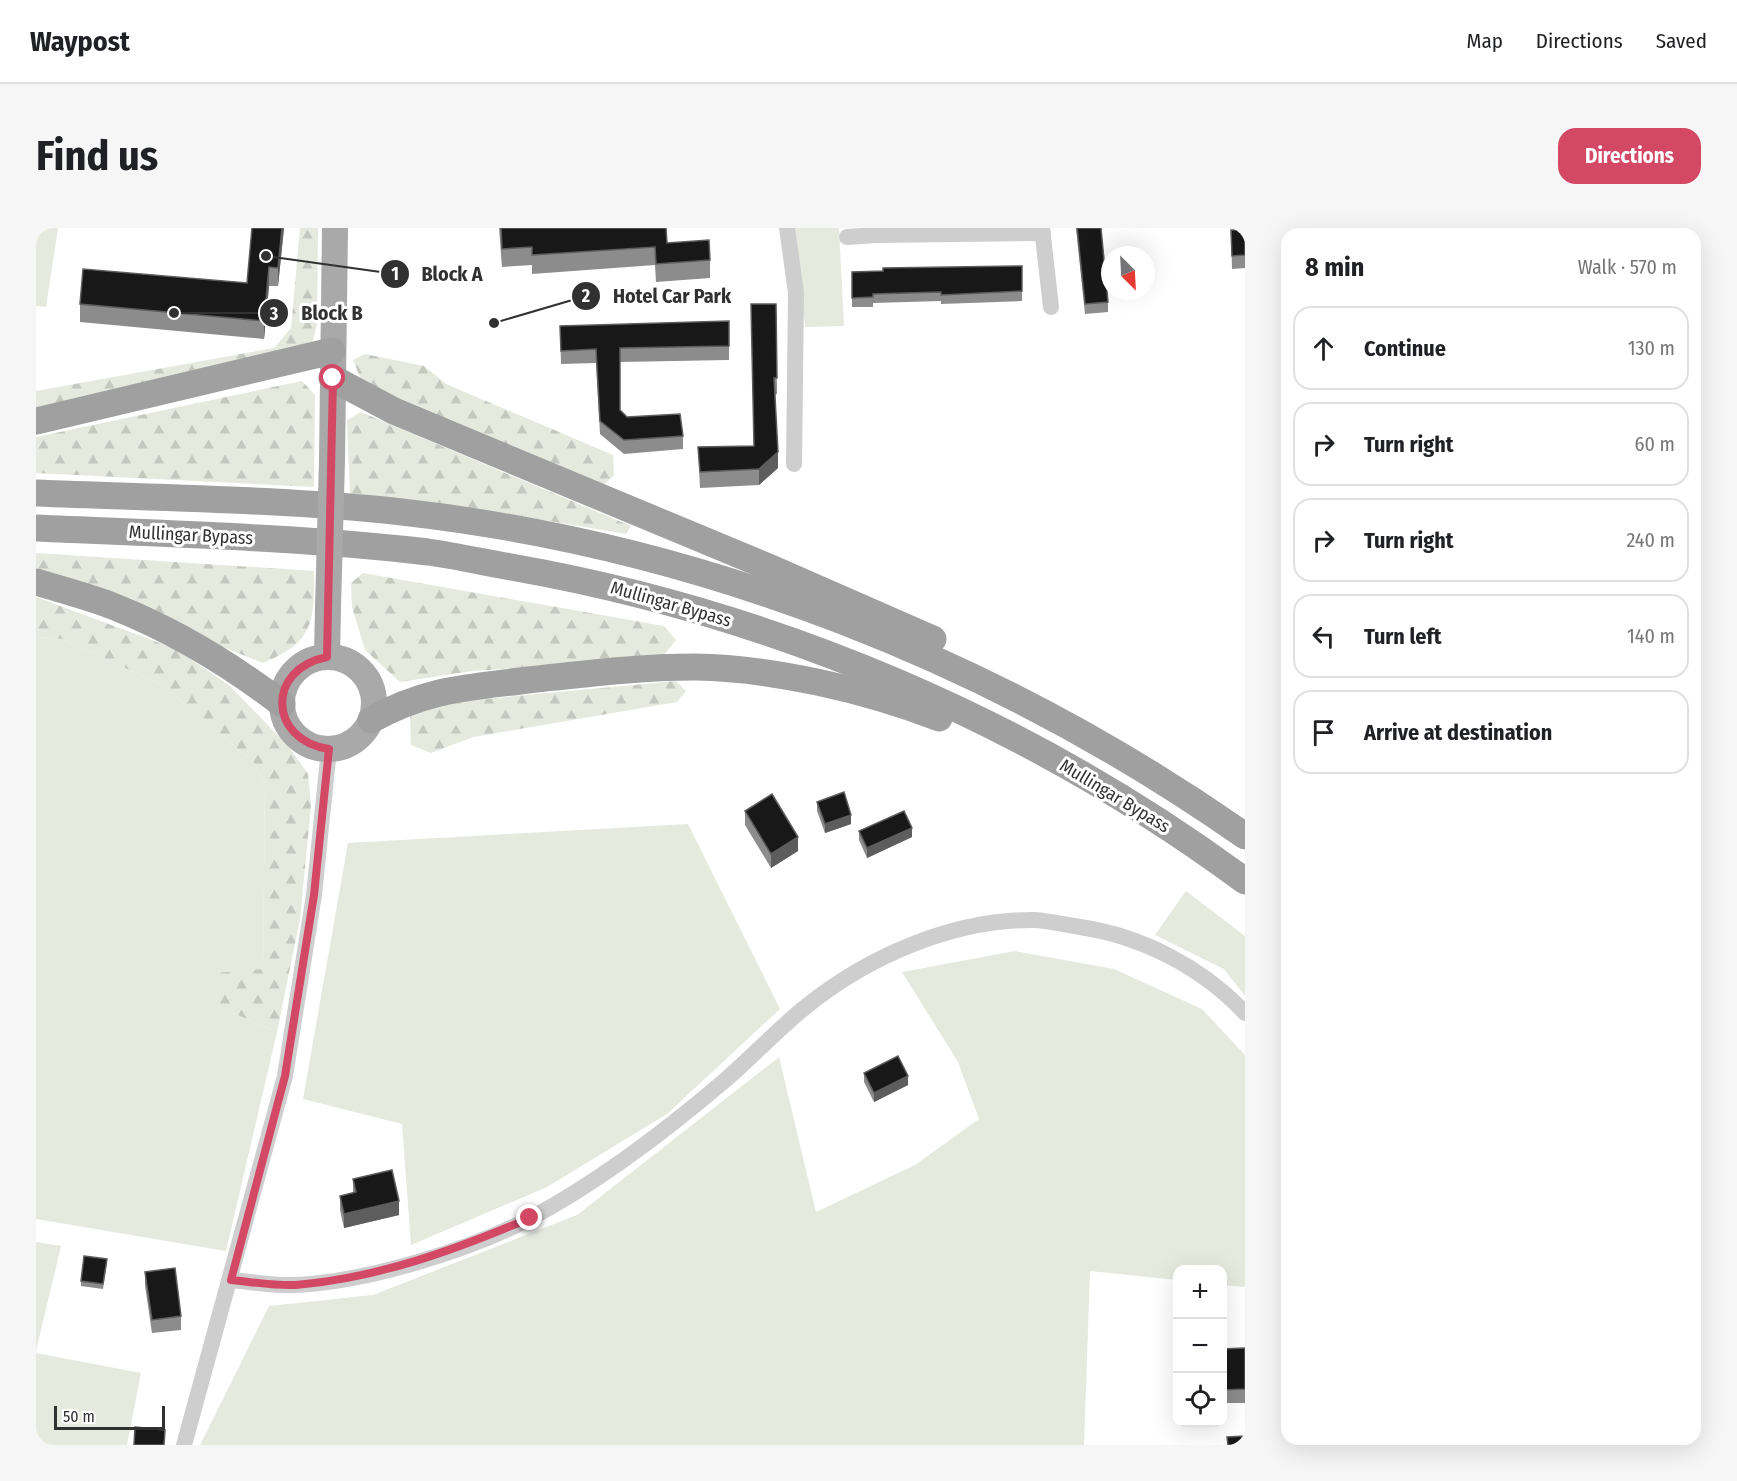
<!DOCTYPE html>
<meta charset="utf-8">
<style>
:root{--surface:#fff;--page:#f6f6f6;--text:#202124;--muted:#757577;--line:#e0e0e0;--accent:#d34865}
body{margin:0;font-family:"Fira Sans Condensed",sans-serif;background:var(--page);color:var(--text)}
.controls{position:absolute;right:18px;bottom:18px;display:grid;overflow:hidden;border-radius:12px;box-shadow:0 6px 24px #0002}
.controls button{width:54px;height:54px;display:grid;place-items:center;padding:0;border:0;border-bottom:2px solid var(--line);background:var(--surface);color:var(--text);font:30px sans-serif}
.compass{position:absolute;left:1065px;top:18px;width:54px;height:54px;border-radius:50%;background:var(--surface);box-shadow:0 6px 24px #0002;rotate:156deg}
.scale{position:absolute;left:18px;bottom:15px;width:111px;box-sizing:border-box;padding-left:6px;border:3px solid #313131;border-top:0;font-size:16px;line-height:21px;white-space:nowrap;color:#313131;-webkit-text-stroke:4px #fff;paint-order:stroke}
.stop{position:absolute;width:18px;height:18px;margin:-14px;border:4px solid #d34865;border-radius:50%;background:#fff}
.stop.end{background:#d34865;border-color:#fff;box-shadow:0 2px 6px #0008}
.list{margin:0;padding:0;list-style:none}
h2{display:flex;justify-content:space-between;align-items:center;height:78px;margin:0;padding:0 24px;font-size:26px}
h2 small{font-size:20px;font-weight:400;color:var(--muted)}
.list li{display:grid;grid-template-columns:39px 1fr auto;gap:18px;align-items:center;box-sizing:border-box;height:84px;margin:0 12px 12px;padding:0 12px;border:2px solid var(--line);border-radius:18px}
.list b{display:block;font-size:22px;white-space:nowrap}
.list em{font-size:20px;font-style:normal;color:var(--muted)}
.icon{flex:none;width:33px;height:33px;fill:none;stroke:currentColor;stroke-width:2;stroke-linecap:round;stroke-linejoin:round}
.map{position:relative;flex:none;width:1209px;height:1217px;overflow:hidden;border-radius:18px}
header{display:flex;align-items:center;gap:36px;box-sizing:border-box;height:84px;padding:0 30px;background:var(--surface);border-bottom:2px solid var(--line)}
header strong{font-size:28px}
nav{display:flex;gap:33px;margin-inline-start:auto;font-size:21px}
.intro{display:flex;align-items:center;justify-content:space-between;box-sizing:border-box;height:144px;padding:0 36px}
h1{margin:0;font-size:42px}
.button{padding:15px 27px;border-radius:18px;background:var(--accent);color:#fff;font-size:21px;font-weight:700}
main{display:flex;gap:36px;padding:0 36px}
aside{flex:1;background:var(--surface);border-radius:18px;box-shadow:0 6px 24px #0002}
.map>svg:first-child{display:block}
.green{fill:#e5e9de}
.forest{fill:url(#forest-firs)}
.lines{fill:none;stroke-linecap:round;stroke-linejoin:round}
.minor{stroke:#cecece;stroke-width:16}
.primary{stroke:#a9a9a9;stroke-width:26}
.trunk{stroke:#a0a0a0;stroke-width:27}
.primary-bridge{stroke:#a9a9a9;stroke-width:26}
.wall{fill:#8c8c8c}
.shaded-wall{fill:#5d5d5d}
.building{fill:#181818;stroke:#5d5d5d;stroke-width:1.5}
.route{stroke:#d34865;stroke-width:8}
.labels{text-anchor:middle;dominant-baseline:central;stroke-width:6;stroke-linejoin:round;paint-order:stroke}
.street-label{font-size:18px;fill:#313131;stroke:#fff}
.leader{fill:none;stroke:#313131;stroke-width:2}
.callout-dot{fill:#313131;stroke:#fff;stroke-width:2}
.mark-label{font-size:18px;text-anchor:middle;font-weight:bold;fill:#fff}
.callout-label{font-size:20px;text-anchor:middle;font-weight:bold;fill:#313131;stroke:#fff;stroke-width:6;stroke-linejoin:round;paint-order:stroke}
</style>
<header>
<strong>Waypost</strong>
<nav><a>Map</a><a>Directions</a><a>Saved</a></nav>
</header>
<div class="intro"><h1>Find us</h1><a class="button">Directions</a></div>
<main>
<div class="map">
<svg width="1209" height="1217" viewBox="0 0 1209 1217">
<defs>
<pattern id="forest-firs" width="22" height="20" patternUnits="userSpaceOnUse" patternTransform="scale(1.5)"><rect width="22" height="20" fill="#e5e9de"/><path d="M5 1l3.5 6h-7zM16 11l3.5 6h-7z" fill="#c5c8bf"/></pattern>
</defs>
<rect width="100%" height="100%" fill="#fff"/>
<g class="green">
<polygon points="0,0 22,0 10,79 0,78"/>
<polygon points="759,0 803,0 808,98 769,99"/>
<polygon points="0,409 26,411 126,457 217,534 229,555 227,742 180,745 181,778 241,804 190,1023 0,991"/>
<polygon points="652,596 744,781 631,886 511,959 375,1017 366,896 267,871 312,615"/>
<polygon points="1150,663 1209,708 1209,768 1188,741 1119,707"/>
<polygon points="979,723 1078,741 1166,781 1209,827 1209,1059 1187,1057 1186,1042 1142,1042 1141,1052 1054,1043 1048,1217 164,1217 233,1078 337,1067 541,987 743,829 780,984 879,937 943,891 922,834 866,744"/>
<polygon points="0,1014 25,1018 0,1123"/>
<polygon points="0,1125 105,1145 91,1217 0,1217"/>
</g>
<g class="forest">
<polygon points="264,0 282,0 281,97 276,115 0,184 0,163 238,120 255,100"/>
<polygon points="329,126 388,138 410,156 577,227 578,247 567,258 328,159 317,132"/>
<polygon points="266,153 279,167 278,259 0,245 0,209"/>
<polygon points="325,184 595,298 590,306 460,284 314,266 311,192"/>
<path d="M0,325L278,343C278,394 278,414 227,435L0,344Z"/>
<polygon points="327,345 628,398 640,412 625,431 436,443 364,454 329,422 316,379 315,355"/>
<polygon points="0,369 140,421 194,458 253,519 272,546 275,578 264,691 241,804 181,778 179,745 227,741 229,555 217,534 126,457 26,411 0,409"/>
<polygon points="640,453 650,463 641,474 437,509 395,525 375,517 374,487 396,476"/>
</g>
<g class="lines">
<g class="minor">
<polyline points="751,0 760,65 758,236"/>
<polyline points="840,0 840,7 1007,5"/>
<polyline points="1006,0 1015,79"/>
<polyline points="811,9 840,7"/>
<path d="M195,1052C216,1054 238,1058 258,1057C330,1054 431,1023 495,990C564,953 627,905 687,854C714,831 739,804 767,781C830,729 917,691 999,692C1014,693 1030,697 1044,699C1106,708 1167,740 1209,785"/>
<polyline points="148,1217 249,848 278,667 293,521"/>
</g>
<g class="primary">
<polyline points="296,232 299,0"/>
<polyline points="291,429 292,379"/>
<circle cx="292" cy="475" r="46"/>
</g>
<g class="trunk">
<polyline points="296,150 358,183 737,341 897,411"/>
<polyline points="0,193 296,123"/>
<path d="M0,265C122,270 245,271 366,284C668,318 961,434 1209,608"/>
<path d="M0,300C131,306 262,309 392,324C420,328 447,334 475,339C738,385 994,494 1209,653"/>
<path d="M0,354C26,362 54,369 79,379C139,403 195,437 246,476"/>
<path d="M335,492C390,461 430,460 492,452C547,446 603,439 659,439C736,440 831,462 903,490"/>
</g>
<polyline class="primary-bridge" points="292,379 296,232"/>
</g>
<g class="wall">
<polygon points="248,0 242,58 233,58 228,111 44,94 44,76 211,55"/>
<polygon points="463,0 630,0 631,15 674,32 674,50 620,54 619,37 496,46 496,37 466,39"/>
<polygon points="1040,0 1065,0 1072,74 1072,84 1049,86"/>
<polygon points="1209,0 1209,40 1196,41 1195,2"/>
<polygon points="986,38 986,73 905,76 905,73 837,75 837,79 816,79 816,44"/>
<polygon points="740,76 741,166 739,167 742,240 723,257 664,260 662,219 718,218"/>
<polygon points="693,93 693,132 584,134 584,182 591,189 647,208 647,221 588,226 564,206 560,135 525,136 524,98"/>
<polygon points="781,574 815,596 789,605 781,583"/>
<polygon points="709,583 762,623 735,640 709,597"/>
<polygon points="823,603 876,609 831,630 823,612"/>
<polygon points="828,845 872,857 838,874 828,854"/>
<polygon points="317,951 363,987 308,1000 304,982 304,968 317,965"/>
<polygon points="71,1035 67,1061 45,1058 45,1053"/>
<polygon points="109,1044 145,1088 145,1102 116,1105 109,1058"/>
<polygon points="1209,1120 1209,1175 1186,1175 1186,1121"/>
</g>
<g class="shaded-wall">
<polygon points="246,0 248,0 242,58 242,40"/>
<polygon points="233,39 233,58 228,111 228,93"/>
<polygon points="742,224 742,240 723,257 723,241"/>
<polygon points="815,587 815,596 789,605 789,596"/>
<polygon points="876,600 876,609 831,630 831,620"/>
<polygon points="762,609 762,623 735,640 735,626"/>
<polygon points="872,848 872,857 838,874 838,865"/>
<polygon points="363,973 363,987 308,1000 308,986"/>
</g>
<g class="building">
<polygon points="216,0 246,0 242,40 233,39 228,93 44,76 47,41 211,55"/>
<polygon points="465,0 630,0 631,15 673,12 674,32 620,36 619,19 496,27 496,19 466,21"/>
<polygon points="1041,0 1065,0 1072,74 1049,76"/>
<polygon points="1200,0 1209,0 1209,27 1196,28 1195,2 1200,2"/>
<polygon points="986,38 986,63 905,67 905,64 837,66 837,69 816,70 816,44 847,43 847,40"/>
<polygon points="715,76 740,76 741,150 738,150 742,224 723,241 664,244 662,219 718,218"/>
<polygon points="693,93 693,118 584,120 584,182 591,189 644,186 647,208 588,212 564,193 560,121 525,123 524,98"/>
<polygon points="808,564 815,587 789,596 781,574"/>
<polygon points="736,566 762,609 735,626 709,583"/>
<polygon points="868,583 876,600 831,620 823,603"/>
<polygon points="862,828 872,848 838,865 828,845"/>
<polygon points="356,942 363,973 308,986 304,968 320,964 317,951"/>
<polygon points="48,1028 71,1031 67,1056 45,1053"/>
<polygon points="139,1040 145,1088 116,1092 109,1044"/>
<polygon points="1209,1120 1209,1161 1186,1162 1186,1121"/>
<polygon points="99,1199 129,1202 128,1217 98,1217"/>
<polygon points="1209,1208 1209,1217 1192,1217 1191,1209"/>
</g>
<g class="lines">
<path class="route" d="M297,150L291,429C230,441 232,512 293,521L278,667L249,848L195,1052C216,1054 239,1058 260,1057C342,1050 419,1022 494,990"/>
</g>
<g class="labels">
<g class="street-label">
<text transform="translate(155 307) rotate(3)">Mullingar Bypass</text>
<text transform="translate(635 376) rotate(16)">Mullingar Bypass</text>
<text transform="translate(1079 568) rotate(31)">Mullingar Bypass</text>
</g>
</g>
<path class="leader" d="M230 28L359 46M458 95L550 68M138 85L238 85"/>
<g class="callout-dot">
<circle cx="230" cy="28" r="6"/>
<circle cx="458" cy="95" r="6"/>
<circle cx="138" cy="85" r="6"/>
<circle cx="359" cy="46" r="15"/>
<circle cx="550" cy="68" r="15"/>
<circle cx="238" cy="85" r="15"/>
</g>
<g class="mark-label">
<text x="359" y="52">1</text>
<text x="550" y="74">2</text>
<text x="238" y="92">3</text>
</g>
<g class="callout-label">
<text x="416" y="53">Block A</text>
<text x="636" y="75">Hotel Car Park</text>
<text x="296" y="92">Block B</text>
</g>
</svg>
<div class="controls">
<button>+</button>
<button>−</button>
<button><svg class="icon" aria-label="locate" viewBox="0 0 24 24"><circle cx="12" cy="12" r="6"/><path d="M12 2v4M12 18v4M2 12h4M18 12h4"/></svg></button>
</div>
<svg class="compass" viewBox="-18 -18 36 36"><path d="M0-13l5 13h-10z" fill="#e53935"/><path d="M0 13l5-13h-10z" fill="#757577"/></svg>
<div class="scale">50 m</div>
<div class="stop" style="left:297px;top:150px"></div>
<div class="stop end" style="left:494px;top:990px"></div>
</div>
<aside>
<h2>8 min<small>Walk · 570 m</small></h2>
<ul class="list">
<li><svg class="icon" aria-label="ahead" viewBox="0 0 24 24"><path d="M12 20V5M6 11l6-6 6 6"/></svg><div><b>Continue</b></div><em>130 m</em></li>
<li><svg class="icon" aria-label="right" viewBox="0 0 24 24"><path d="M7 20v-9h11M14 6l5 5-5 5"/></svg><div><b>Turn right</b></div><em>60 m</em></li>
<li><svg class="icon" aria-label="right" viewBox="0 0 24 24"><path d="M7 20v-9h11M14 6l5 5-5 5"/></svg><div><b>Turn right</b></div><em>240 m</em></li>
<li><svg class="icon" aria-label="left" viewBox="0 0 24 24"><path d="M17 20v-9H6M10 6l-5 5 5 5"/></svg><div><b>Turn left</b></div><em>140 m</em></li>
<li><svg class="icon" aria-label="arrive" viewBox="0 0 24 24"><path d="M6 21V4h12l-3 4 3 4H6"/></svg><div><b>Arrive at destination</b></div></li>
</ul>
</aside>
</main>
